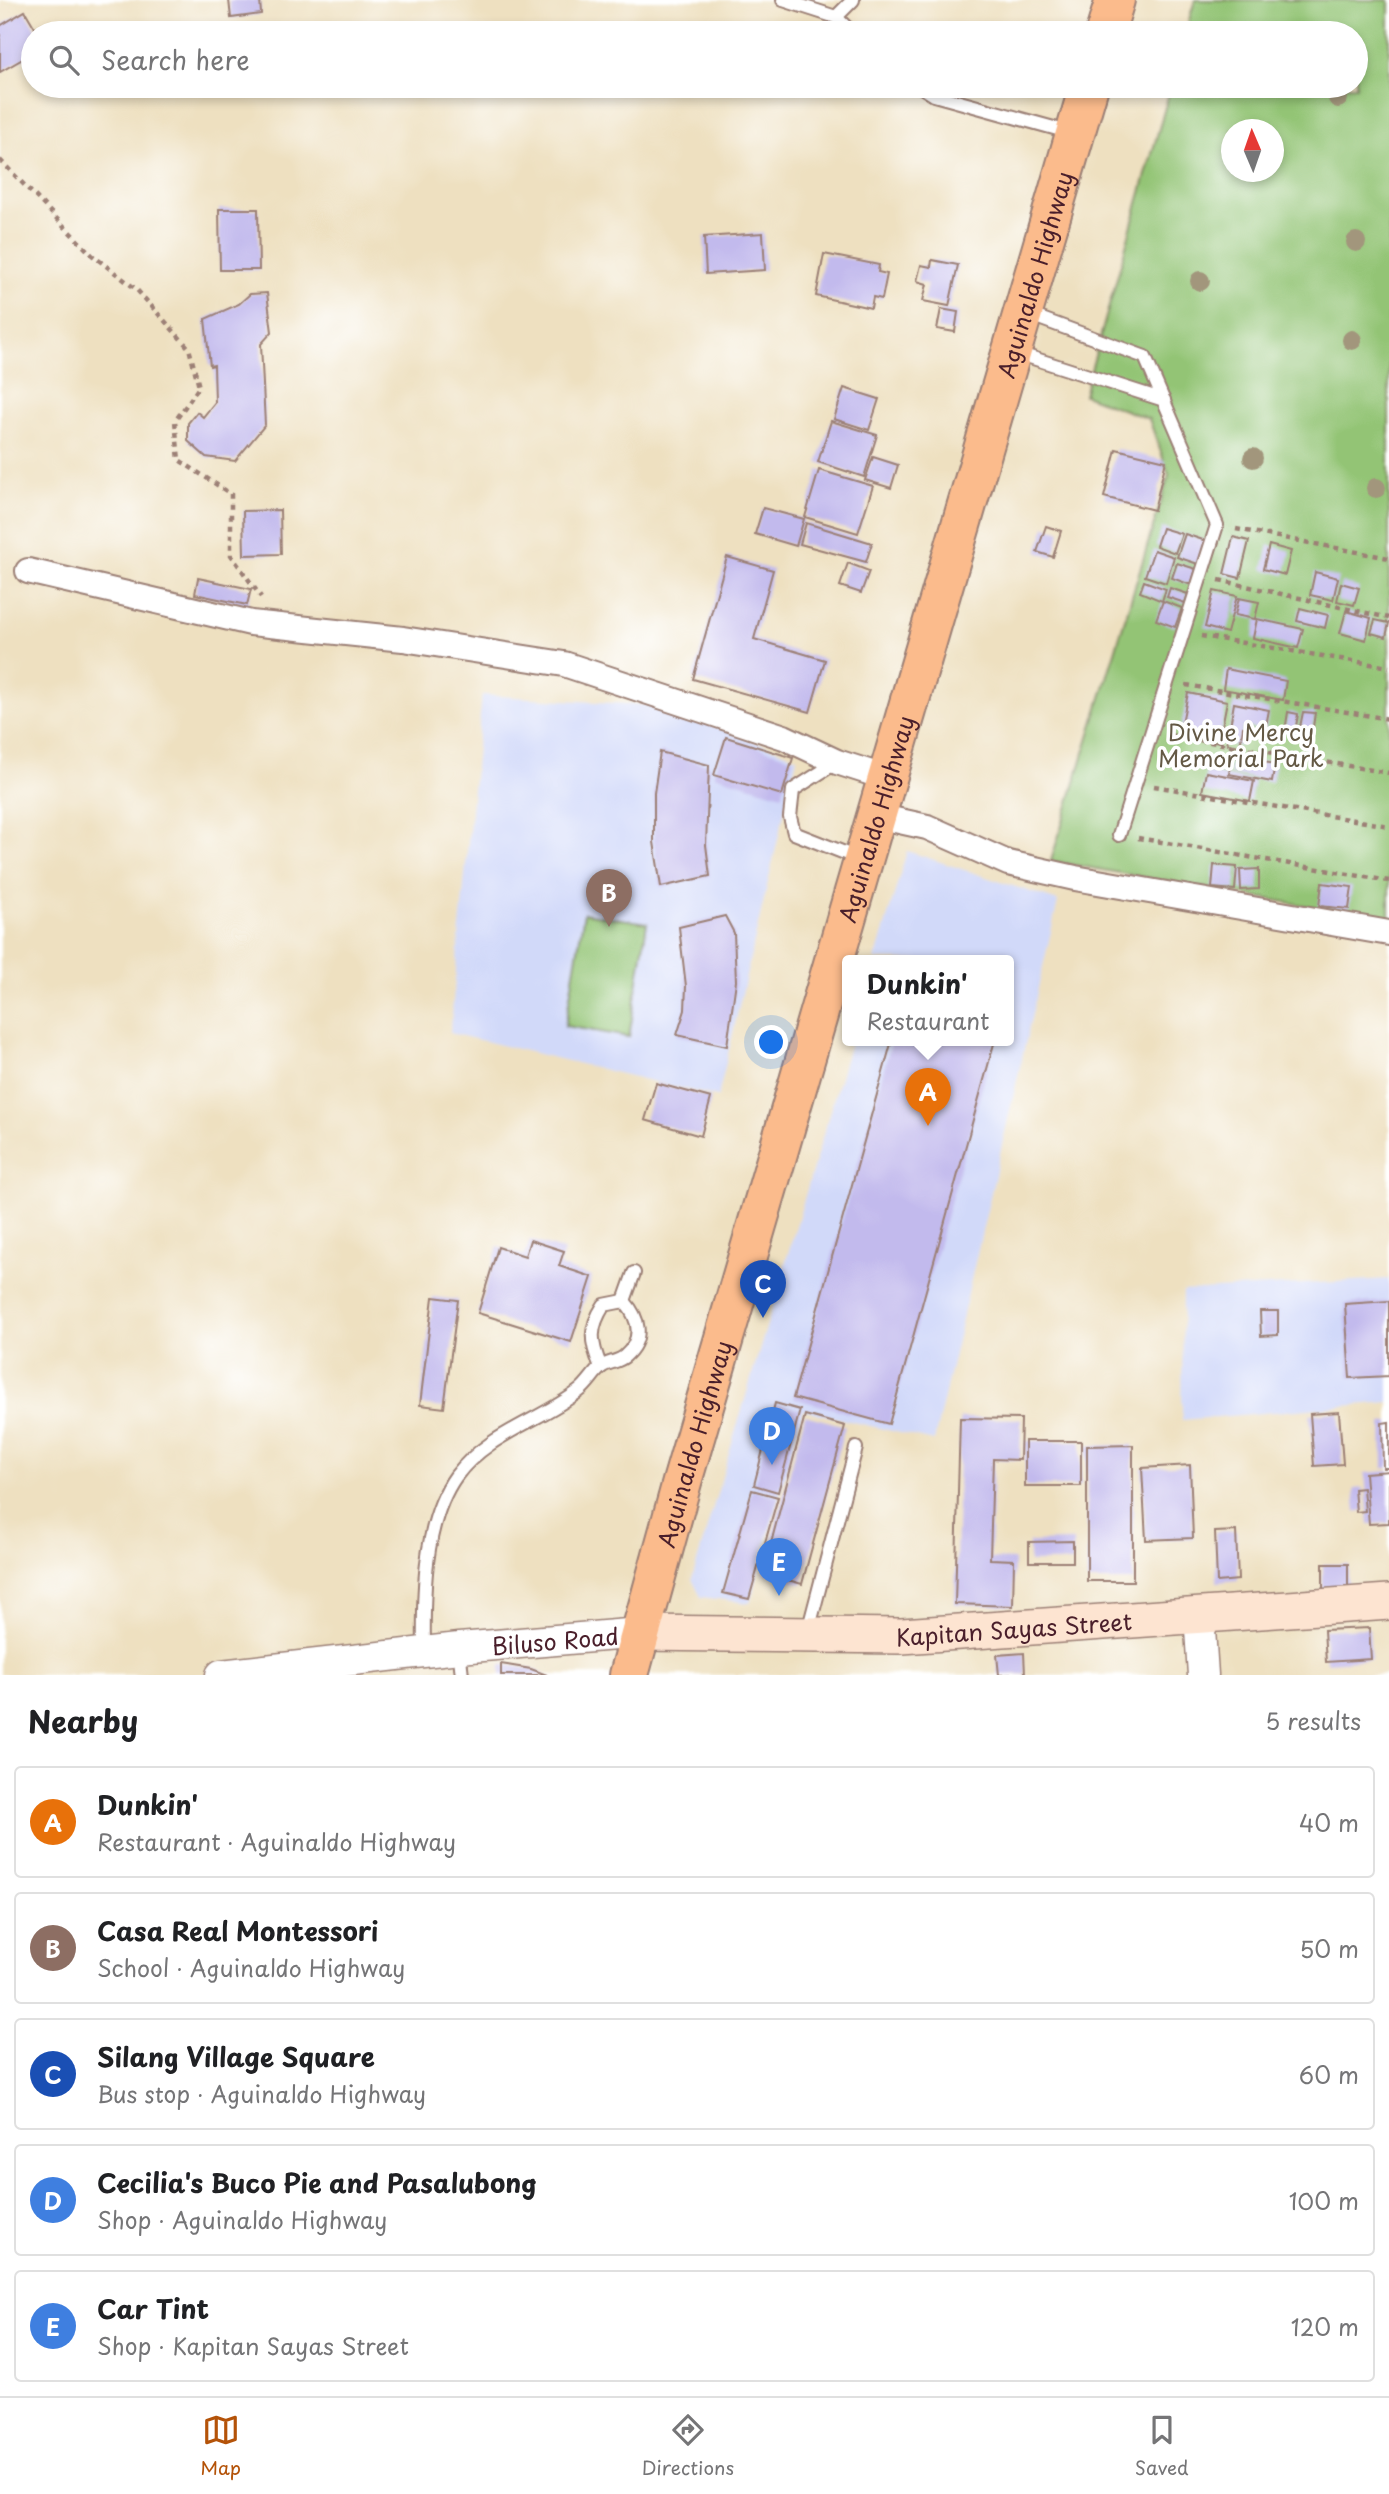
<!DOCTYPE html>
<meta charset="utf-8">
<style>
:root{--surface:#fff;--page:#f6f6f6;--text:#202124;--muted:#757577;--line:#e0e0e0;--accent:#b45309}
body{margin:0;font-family:"Playpen Sans",sans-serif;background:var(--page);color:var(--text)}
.compass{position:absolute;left:1221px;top:119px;width:63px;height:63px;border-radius:50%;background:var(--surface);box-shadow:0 4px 10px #0003;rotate:358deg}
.you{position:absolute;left:772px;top:1043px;width:24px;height:24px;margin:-18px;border:5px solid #fff;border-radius:50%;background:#1a73e8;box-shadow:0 0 0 10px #1a73e833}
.badge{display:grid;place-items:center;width:46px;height:46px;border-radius:50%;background:var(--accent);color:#fff;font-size:23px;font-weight:700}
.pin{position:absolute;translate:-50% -58px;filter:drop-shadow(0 2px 4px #0008)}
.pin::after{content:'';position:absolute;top:37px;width:24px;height:21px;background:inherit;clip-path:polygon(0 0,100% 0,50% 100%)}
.popup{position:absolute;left:842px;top:955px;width:172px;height:91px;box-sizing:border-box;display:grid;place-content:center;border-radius:7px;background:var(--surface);filter:drop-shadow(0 2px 5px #0005);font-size:23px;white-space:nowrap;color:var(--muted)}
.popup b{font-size:26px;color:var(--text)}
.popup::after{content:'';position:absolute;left:50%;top:100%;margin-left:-14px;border:14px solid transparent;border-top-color:var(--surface)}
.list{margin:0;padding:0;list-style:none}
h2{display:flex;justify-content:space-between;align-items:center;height:91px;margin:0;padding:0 28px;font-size:30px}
h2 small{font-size:23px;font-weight:400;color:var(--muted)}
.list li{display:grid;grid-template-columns:46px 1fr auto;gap:21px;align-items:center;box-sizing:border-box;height:112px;margin:0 14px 14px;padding:0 14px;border:2px solid var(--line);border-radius:7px}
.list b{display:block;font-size:26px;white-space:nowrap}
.list p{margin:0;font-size:23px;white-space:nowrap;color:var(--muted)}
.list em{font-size:23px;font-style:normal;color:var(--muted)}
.icon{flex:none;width:38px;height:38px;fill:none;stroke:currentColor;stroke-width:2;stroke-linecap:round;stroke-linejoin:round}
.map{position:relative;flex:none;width:1389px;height:1675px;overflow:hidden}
.search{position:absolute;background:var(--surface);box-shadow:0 4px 10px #0003;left:21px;right:21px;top:21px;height:77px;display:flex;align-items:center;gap:18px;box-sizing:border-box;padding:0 24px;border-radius:38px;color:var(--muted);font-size:26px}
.sheet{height:721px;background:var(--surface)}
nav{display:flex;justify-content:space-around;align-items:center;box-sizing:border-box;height:98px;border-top:2px solid var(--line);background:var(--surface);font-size:19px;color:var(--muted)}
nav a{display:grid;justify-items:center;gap:4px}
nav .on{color:var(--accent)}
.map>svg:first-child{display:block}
.built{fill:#d1d9f9}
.green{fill:#93c474;stroke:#6e7250;stroke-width:2;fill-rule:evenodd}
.building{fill:#c2baed}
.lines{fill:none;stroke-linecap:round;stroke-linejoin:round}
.service-casing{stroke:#9c8076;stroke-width:16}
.minor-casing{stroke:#9c8076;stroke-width:28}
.tertiary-casing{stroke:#9c8076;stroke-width:33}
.secondary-casing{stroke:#9c8076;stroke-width:38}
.primary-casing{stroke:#9c8076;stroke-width:42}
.path{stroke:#9c8076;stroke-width:4.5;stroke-dasharray:5 5;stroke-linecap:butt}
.service{stroke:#fff;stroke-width:12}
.minor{stroke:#fff;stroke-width:24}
.tertiary{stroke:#fff;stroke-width:30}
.secondary{stroke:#fde4d1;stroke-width:35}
.primary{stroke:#fbbb8c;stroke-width:38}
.tree{fill:#a2967c}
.labels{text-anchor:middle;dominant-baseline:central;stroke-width:7;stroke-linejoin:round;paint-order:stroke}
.street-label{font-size:23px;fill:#4a1f2b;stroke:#fff}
.park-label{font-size:23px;fill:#645945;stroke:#fff}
</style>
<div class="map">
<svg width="1389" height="1675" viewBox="0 0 1389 1675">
<rect width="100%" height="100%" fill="#fff"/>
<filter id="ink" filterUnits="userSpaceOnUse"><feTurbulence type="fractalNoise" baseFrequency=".0143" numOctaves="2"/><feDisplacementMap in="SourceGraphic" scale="14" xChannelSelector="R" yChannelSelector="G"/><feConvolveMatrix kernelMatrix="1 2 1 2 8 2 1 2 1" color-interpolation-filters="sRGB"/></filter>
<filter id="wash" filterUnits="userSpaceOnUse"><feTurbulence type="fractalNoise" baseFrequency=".00686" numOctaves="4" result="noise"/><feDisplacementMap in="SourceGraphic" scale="28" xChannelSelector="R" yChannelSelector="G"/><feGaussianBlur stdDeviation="1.57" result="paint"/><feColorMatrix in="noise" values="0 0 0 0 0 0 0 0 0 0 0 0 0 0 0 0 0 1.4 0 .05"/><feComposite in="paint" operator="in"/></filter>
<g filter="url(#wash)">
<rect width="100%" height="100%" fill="#eee0c0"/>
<g class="built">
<polygon points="482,695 661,706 797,757 718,1097 450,1033"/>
<polygon points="907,851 1058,901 934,1441 803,1410 750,1603 701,1597 692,1579 851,1040 1009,1040 1009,960 875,960"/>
<polygon points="1389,1279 1389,1402 1182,1420 1183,1291"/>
</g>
<g class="green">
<path d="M1195,0H1389V920L1051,861L1169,475L1149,419L1084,395L1171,86H1356V33H1185ZM1232,130H1274V172H1232Z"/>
<polygon points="584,913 647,923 629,1037 565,1026"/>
</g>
<g id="blocks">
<g class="building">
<polygon points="229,0 260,0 261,14 231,18"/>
<polygon points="25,11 38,33 33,33 33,53 0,72 0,26"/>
<polygon points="219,209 258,209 259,270 220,270"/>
<polygon points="763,233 765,270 706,274 704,237"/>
<polygon points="824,254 879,265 878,272 887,274 882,299 873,297 871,308 816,296"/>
<polygon points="932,260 958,265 949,306 923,301 927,284 917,281 921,265 931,267"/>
<polygon points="267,293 272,332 261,344 265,425 235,461 206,457 188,441 188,423 197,412 203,417 215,402 214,365 210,366 205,319 239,304 250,294"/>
<polygon points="941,309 958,312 955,332 937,329"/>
<polygon points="844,388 879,399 869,430 834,419"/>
<polygon points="831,421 877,435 864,477 818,462"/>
<polygon points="1116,449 1166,461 1154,510 1104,497"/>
<polygon points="873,457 898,465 891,488 865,480"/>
<polygon points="819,470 873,486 858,533 805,517"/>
<polygon points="763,508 804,519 796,546 755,534"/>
<polygon points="280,510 281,554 244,555 243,511"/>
<polygon points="806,523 872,543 866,562 800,544"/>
<polygon points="1046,526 1061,531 1053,557 1037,552"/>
<polygon points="1162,528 1182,534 1175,553 1156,546"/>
<polygon points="1185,534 1206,541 1198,564 1177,557"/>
<polygon points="1233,537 1249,541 1240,578 1224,574"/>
<polygon points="1269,545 1291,551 1285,575 1263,569"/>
<polygon points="1154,550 1174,557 1166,583 1145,576"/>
<polygon points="727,557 773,570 754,639 825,660 810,712 693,679"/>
<polygon points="848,563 869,571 861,593 840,586"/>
<polygon points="1177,563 1196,569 1191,585 1172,578"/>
<polygon points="1315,572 1338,578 1333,600 1310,595"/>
<polygon points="198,578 251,589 247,605 195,594"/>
<polygon points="1144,581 1166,589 1162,601 1140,592"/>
<polygon points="1341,583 1359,588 1354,605 1337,601"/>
<polygon points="1170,588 1188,594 1185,603 1167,597"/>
<polygon points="1214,591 1237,596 1227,633 1205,627"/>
<polygon points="1239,598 1259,602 1255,619 1235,615"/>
<polygon points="1163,601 1182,608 1175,627 1156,620"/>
<polygon points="1300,608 1328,615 1325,628 1297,621"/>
<polygon points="1346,611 1371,618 1366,640 1340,633"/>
<polygon points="1257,619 1303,629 1298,648 1253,638"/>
<polygon points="1375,620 1389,623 1386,637 1371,633"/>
<polygon points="1226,669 1286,681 1283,700 1223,689"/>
<polygon points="1188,693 1227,701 1219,742 1180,733"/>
<polygon points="1234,703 1269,710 1265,731 1243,727 1240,746 1227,744"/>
<polygon points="1288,712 1298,714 1295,733 1285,731"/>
<polygon points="1303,712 1315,713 1312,734 1299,732"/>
<polygon points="726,737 793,758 782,795 714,775"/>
<polygon points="660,752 709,765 706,845 710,876 661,887 654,842 654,793"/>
<polygon points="1232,756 1275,764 1272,782 1229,774"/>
<polygon points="1206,772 1254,781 1250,801 1202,792"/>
<polygon points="1214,865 1237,867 1235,890 1212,888"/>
<polygon points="1259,869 1259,889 1241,890 1240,870"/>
<polygon points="1322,883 1352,887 1349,909 1319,906"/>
<polygon points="725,916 734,933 736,981 727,1046 677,1035 685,1010 686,986 679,927"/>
<polygon points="892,1040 995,1040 889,1424 793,1398"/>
<polygon points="656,1083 711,1098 701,1136 645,1120"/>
<polygon points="530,1240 564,1251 559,1266 592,1277 571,1342 478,1313 498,1247 525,1256"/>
<polygon points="433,1297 458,1300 444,1408 420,1405"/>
<polygon points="1389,1301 1389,1376 1350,1378 1345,1304"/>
<polygon points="1260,1311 1278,1311 1278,1335 1261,1336"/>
<polygon points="775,1403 800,1410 778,1492 754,1485"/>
<polygon points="1339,1412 1343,1464 1314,1466 1310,1414"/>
<polygon points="805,1415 845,1426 802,1584 763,1573"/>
<polygon points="960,1418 1021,1419 1020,1460 993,1459 990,1559 1014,1560 1013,1606 955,1604"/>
<polygon points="1389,1422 1389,1468 1383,1468 1382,1423"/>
<rect x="1025" y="1441" width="56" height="45"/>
<polygon points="1133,1445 1133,1581 1087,1581 1087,1446"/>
<polygon points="1190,1465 1193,1538 1146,1540 1142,1468"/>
<polygon points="1389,1471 1389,1523 1369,1524 1365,1473"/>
<polygon points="1363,1488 1365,1511 1356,1512 1354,1489"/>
<polygon points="752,1490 778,1497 749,1599 723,1593"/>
<polygon points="1236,1531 1238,1580 1217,1582 1215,1532"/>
<polygon points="1073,1541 1073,1562 1029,1562 1029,1542"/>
<polygon points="1323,1564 1348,1564 1348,1591 1323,1592"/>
<polygon points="1369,1628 1371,1659 1326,1662 1324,1630"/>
<polygon points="1024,1653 1025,1674 999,1675 997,1655"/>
<polygon points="501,1664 531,1669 547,1675 501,1675"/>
</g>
</g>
</g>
<g filter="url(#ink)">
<use href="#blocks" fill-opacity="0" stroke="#9c8076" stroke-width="2"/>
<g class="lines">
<defs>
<g id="service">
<polyline points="783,0 836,17 852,33"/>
<polyline points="836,17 853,0"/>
<polyline points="920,86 934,95 1072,133"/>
<polyline points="1028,314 1145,357 1217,525 1119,835"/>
<polyline points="1014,352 1164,400"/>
<polyline points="837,762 793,790 790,817 794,833 860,859"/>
<polyline points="624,1301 634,1273"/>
<path d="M601,1367C590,1342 589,1328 604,1305L624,1301"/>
<polyline points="808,1631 856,1448"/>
<polyline points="459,1649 462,1675"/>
<path d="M424,1652C423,1598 423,1522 456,1476C487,1434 540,1421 579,1391C588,1384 593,1374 601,1367C607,1362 619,1362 625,1356C645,1338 639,1318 624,1301"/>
</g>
<g id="minor">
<polyline points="28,571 251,623 403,639 564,664 784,737 837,762 887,778"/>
<polyline points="877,816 927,827 1008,863 1075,878 1389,933"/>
</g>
<g id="tertiary">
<polyline points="1199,1614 1203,1675"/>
<path id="s1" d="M221,1675L459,1648L640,1633"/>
</g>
<g id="secondary">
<path id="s2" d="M640,1633L902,1636L1389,1602"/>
</g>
<g id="primary">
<polyline points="1105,33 1115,0"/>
<path id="s3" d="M629,1675L682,1482L1089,86"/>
</g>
</defs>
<use href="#service" class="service-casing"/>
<use href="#minor" class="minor-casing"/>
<use href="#tertiary" class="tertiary-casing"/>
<use href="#secondary" class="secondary-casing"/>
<use href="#primary" class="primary-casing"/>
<g class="path">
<polyline points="0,160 92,255 136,289 189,348 199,387 175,421 179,460 231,494 231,555 261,597"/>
<polyline points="1236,529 1389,558"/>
<polyline points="1219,580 1389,618"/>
<polyline points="1201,636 1389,667"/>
<polyline points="1186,685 1389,719"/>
<polyline points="1170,735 1389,773"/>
<polyline points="1154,786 1389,826"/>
<polyline points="1138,838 1389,881"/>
</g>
<use href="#service" class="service"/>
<use href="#minor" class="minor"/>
<use href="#tertiary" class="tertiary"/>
<use href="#secondary" class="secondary"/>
<use href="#primary" class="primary"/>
</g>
<g class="tree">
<circle cx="1338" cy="98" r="10"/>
<circle cx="1356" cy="242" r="10"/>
<circle cx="1200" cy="281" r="10"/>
<circle cx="1352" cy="340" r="10"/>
<circle cx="1253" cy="458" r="10"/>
<circle cx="1376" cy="488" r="10"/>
</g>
</g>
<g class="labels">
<g class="street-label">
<text stroke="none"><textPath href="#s3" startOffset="1458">Aguinaldo Highway</textPath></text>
<text stroke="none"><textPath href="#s3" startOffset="891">Aguinaldo Highway</textPath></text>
<text stroke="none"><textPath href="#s3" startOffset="240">Aguinaldo Highway</textPath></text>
<text stroke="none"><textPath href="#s2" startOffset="374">Kapitan Sayas Street</textPath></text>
<text stroke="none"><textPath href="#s1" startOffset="336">Biluso Road</textPath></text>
</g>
<g class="park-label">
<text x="1241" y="731">Divine Mercy<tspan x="1241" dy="26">Memorial Park</tspan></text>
</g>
</g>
</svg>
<svg class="compass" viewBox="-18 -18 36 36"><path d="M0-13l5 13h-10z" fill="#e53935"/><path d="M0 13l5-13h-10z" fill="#757577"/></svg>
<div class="you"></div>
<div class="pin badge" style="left:928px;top:1126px;background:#e8710a">A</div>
<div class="popup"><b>Dunkin'</b>Restaurant</div>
<div class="pin badge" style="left:609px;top:927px;background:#8d6e63">B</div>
<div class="pin badge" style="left:763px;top:1318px;background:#1a4fb4">C</div>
<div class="pin badge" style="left:772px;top:1465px;background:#3f7fe0">D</div>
<div class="pin badge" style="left:779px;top:1596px;background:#3f7fe0">E</div>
<div class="search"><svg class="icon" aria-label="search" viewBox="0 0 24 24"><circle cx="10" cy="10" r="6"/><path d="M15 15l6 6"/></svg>Search here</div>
</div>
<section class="sheet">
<h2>Nearby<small>5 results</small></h2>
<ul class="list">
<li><span class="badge" style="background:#e8710a">A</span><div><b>Dunkin'</b><p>Restaurant · Aguinaldo Highway</p></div><em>40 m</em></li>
<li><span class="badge" style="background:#8d6e63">B</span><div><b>Casa Real Montessori</b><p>School · Aguinaldo Highway</p></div><em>50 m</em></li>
<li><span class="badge" style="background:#1a4fb4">C</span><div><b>Silang Village Square</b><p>Bus stop · Aguinaldo Highway</p></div><em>60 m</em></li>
<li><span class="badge" style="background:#3f7fe0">D</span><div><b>Cecilia's Buco Pie and Pasalubong</b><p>Shop · Aguinaldo Highway</p></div><em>100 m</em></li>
<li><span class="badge" style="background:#3f7fe0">E</span><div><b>Car Tint</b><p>Shop · Kapitan Sayas Street</p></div><em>120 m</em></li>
</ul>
</section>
<nav>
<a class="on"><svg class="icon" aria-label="map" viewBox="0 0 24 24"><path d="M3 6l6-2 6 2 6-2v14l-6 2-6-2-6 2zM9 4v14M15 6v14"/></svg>Map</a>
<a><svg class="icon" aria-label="directions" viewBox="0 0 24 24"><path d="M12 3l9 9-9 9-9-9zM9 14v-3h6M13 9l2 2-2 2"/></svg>Directions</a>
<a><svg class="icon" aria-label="saved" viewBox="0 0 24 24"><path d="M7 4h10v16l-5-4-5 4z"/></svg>Saved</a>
</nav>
